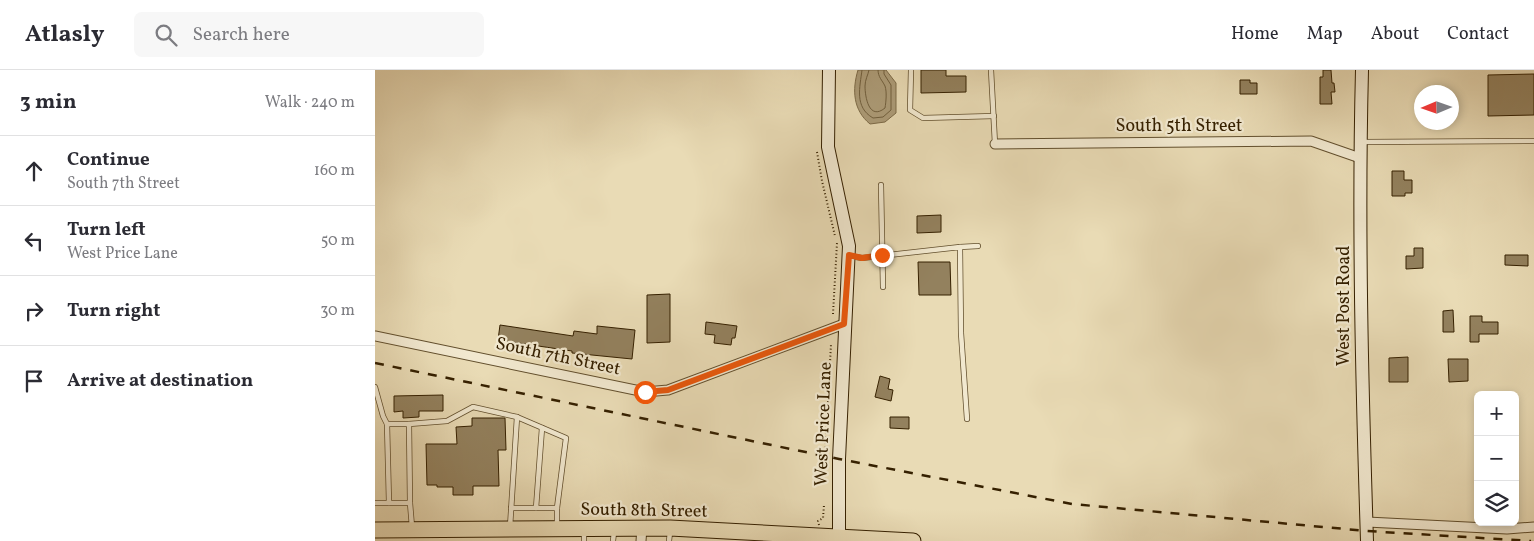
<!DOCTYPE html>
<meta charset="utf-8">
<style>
:root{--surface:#fff;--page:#f7f7f7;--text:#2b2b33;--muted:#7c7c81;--line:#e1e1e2}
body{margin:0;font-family:Vollkorn,serif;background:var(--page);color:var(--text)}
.controls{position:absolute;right:15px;bottom:15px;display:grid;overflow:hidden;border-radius:8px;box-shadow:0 2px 8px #0003}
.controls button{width:45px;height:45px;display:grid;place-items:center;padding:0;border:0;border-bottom:1px solid var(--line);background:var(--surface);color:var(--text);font:25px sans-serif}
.compass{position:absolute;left:1039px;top:15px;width:45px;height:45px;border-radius:50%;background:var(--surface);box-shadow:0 2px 8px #0003;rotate:268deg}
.stop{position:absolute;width:15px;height:15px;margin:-11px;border:4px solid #ea580c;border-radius:50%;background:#fff}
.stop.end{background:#ea580c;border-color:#fff;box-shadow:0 1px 5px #0008}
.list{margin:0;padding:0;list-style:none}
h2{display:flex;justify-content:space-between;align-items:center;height:65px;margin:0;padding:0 20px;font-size:21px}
h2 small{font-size:16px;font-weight:400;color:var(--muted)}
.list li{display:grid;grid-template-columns:32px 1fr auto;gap:15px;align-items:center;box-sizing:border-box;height:70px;padding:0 20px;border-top:1px solid var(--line)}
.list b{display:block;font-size:19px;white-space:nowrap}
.list p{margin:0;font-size:16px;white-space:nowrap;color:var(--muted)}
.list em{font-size:16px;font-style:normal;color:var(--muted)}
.icon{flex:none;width:28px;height:28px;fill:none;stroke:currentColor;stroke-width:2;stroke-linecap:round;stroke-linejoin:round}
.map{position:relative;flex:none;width:1159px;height:471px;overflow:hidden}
header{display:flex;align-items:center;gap:30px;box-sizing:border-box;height:70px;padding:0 25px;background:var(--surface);border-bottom:1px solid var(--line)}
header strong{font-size:24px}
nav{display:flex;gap:28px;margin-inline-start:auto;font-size:18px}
.search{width:350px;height:45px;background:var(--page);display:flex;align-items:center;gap:12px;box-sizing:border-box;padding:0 18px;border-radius:8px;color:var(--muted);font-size:19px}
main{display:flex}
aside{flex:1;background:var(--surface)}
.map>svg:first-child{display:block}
.water{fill:#ac9b77;stroke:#7c6a47}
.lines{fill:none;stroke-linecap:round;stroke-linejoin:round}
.shore{stroke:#705e3c;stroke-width:1}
.building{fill:#93815e;stroke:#352000}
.lane-casing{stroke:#624f2d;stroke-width:6}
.street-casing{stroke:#624f2d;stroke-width:11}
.secondary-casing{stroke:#352000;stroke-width:14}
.primary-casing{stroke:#352000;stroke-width:17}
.path{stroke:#352000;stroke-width:2;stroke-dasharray:1 2.5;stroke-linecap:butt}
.lane{stroke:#f1e8cf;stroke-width:4.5}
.street{stroke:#f1e8cf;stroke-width:9}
.secondary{stroke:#f1e8cf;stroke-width:12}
.primary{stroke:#e9dbb5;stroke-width:15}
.rail{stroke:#352000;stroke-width:2.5;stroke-dasharray:9 9;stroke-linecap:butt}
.route{stroke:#ea580c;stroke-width:6}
.labels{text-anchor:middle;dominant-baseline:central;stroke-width:4.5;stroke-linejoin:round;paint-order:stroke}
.street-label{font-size:18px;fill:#352000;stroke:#f1e8cf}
</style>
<header>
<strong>Atlasly</strong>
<div class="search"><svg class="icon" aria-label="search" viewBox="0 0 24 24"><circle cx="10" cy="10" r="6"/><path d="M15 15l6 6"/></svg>Search here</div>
<nav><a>Home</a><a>Map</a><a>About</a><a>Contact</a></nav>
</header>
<main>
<aside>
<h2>3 min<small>Walk · 240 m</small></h2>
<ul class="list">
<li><svg class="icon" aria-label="ahead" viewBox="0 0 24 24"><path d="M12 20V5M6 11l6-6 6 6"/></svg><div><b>Continue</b><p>South 7th Street</p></div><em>160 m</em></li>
<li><svg class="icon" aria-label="left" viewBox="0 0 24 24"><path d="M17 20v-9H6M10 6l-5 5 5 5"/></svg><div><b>Turn left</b><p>West Price Lane</p></div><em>50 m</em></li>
<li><svg class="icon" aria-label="right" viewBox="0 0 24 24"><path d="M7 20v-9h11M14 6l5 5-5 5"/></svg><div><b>Turn right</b></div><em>30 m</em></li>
<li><svg class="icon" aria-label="arrive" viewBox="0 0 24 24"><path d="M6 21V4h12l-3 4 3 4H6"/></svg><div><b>Arrive at destination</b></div></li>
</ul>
</aside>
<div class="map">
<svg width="1159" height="471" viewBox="0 0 1159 471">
<rect width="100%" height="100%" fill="#e9dbb5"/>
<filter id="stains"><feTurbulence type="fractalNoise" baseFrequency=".004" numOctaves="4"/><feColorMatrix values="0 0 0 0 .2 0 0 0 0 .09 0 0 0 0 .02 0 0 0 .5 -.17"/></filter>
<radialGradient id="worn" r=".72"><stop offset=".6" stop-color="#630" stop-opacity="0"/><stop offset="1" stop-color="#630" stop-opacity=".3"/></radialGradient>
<path class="water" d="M483,0H511L521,13V43L510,52L495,54C478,40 477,20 483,0Z"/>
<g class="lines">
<g class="shore">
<path d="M487,0C485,17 479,37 498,48L508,47L516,40V15L509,4V0"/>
<path d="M494,0C493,5 490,10 490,16C490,27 494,51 510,38C511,32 512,22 510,16C507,10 503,7 503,0"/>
</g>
</g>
<g class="building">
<polygon points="546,0 571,0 571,6 591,6 591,22 546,23"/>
<polygon points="948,0 956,0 957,13 959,13 960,22 956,22 957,34 945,34 945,7 948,7"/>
<polygon points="1159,4 1159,45 1113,46 1113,5"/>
<polygon points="865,10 875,10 875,13 882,13 882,24 865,24"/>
<polygon points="1017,101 1029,101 1029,110 1037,110 1037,123 1030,123 1030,126 1017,126"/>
<polygon points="566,145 566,162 542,163 542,146"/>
<polygon points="1039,178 1048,178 1048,198 1031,199 1031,186 1039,186"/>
<polygon points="1130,185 1153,185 1153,196 1130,195"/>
<polygon points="543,192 575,192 576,225 544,225"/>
<polygon points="295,224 295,272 272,273 272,225"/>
<polygon points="1078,240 1079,262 1068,262 1068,241"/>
<polygon points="1095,246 1107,246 1107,252 1123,252 1123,264 1104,264 1104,272 1095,272"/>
<polygon points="331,252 362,256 360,268 357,268 356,275 339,273 340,265 330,264"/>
<polygon points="125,255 198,266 199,261 222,264 222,256 260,260 257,289 197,283 197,281 123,270"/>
<polygon points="1033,287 1033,312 1014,312 1014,288"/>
<polygon points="1073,289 1093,289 1093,311 1074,312"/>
<polygon points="505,306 515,309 513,319 518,320 516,331 500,327"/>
<polygon points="68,325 68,341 44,341 44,347 28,348 28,341 19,342 19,326"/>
<polygon points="515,347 534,347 534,359 515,358"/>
<polygon points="97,348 130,348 131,380 123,380 124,416 98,416 98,425 78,425 78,417 62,417 62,415 52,415 51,374 82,374 81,357 97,356"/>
</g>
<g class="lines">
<defs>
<g id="lane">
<polyline points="536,0 535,40 548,48 619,46"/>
<polyline points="616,0 620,74"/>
<polyline points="987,72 1159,71"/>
<polyline points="506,115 508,217"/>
<polyline points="585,177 603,176"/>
<polyline points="475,186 487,188 585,177 586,263 592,349"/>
<polyline points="0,317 8,346 12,354"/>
<polyline points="34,354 72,351 98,337 142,347 191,368 182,438 182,457"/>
<polyline points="0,433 35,433 37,457"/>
<polyline points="14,433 12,354 34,354 35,433"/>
<polyline points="136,438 182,438"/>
<polyline points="161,438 167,358"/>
<polyline points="135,457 142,347"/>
<polyline points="209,462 209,471"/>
<polyline points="238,471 239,462"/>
<polyline points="294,471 295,462"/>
</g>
<g id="street">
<polyline points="620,74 936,71 985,88"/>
<polyline points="0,266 270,322 293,320 469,254"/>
<polyline points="992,452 1132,459 1159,457"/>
<polyline points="266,471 267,458"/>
</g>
<g id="secondary">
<polyline points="454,0 453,77 474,176 464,389 464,471"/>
<path d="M987,0C983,157 987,314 992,471"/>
</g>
<polyline id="primary" points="0,460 295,458 538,471"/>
</defs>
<use href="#lane" class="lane-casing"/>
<use href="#street" class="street-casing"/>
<use href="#secondary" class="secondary-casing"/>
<use href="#primary" class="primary-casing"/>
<g class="path">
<polyline points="442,82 447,111 460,166"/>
<polyline points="458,244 462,173"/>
<polyline points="449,409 456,274"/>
<polyline points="444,455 443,451 448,448 449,435"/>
</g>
<use href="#lane" class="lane"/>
<use href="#street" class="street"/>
<use href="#secondary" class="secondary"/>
<use href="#primary" class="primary"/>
<polyline class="rail" points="0,293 464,389 697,434 992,461 1156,471"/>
</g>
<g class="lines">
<polyline class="route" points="270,322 293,320 469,254 474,185 487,188 507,185"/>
</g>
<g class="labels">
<g class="street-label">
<text x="804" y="56">South 5th Street</text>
<text transform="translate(969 236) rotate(-90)">West Post Road</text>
<text transform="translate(183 287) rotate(12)">South 7th Street</text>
<text transform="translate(449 354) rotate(-88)">West Price Lane</text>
<text transform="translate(269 441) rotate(1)">South 8th Street</text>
</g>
</g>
<rect width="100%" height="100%" filter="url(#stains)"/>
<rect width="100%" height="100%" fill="url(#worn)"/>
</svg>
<div class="controls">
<button>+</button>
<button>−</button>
<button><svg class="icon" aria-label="layers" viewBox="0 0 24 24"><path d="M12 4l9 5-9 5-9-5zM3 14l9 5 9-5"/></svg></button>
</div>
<svg class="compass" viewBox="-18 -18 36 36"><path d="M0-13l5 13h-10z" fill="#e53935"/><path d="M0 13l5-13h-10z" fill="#7c7c81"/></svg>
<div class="stop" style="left:270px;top:322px"></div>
<div class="stop end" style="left:507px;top:185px"></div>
</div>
</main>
